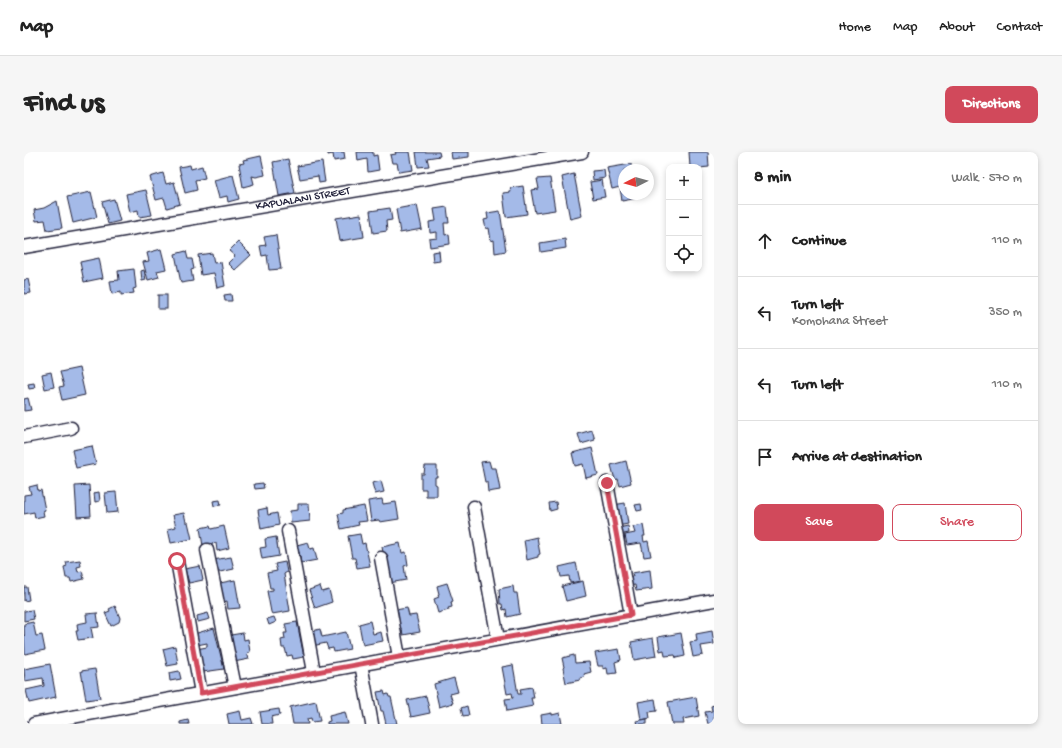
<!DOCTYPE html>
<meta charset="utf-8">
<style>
:root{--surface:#fff;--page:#f6f6f6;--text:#222;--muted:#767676;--line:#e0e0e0;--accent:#d1495b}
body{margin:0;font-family:"Gochi Hand",sans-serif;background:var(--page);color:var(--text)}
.controls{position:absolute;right:12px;top:12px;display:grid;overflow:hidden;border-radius:8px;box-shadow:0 2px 6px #0003}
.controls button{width:36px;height:36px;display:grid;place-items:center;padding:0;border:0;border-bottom:1px solid var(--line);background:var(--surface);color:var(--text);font:20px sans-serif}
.compass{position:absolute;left:594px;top:12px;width:36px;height:36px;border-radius:50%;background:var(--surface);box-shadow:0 2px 6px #0003;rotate:264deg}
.stop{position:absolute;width:12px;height:12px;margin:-9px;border:3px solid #d1495b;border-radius:50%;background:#fff}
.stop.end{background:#d1495b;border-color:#fff;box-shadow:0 1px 4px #0008}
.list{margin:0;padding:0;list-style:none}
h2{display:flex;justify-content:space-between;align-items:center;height:52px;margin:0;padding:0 16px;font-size:17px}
h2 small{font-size:13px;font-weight:400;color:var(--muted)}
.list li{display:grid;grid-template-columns:26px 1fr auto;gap:12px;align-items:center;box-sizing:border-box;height:72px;padding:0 16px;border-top:1px solid var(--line)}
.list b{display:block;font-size:15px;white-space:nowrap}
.list p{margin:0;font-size:13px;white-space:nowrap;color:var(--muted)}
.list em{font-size:13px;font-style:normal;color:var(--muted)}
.actions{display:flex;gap:8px;padding:12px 16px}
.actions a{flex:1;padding:9px 0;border:1px solid var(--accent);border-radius:8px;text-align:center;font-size:14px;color:var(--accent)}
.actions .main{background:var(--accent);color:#fff}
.icon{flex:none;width:22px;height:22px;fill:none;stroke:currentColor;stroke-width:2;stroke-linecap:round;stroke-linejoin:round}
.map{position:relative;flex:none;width:690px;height:572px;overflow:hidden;border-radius:8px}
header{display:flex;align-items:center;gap:24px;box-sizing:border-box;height:56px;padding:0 20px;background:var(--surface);border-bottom:1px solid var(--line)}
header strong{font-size:19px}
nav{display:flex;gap:22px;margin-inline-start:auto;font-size:14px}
.intro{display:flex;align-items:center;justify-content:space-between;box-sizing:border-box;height:96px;padding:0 24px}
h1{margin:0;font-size:28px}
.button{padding:10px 18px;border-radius:8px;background:var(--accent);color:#fff;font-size:14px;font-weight:700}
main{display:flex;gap:24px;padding:0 24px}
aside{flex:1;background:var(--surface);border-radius:8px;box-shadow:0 2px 6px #0003}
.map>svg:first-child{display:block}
.building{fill:#a4bae8;stroke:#22223b}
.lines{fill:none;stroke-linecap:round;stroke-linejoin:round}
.minor-casing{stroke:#22223b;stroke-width:15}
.minor{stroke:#fff;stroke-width:12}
.route{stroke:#d1495b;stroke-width:5}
.labels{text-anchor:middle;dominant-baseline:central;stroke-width:3.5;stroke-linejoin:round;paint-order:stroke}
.street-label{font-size:12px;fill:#22223b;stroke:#fff}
</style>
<header>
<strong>Map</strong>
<nav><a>Home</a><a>Map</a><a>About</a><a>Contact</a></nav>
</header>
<div class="intro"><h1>Find us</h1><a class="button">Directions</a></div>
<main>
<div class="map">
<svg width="690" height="572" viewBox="0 0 690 572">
<rect width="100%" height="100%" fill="#fff"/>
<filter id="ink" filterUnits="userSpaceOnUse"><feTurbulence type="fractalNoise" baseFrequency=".025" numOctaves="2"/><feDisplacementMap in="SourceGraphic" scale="8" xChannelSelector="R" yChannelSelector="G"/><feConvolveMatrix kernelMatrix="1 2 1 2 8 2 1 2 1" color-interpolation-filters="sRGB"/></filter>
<g filter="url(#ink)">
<g class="building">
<polygon points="304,0 320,0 321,7 310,9 309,2 304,3"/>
<polygon points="333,0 349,0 349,4 353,3 355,18 344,20 343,7 334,9"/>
<polygon points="371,0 386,0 389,18 375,20 373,11 368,11 366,3 372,2"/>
<polygon points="392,0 415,0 416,4 403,6 405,14 394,15"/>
<polygon points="427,0 445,0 445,5 428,7"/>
<polygon points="665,0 684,0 685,15 675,16 675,15 666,15"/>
<polygon points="237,4 241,23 232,25 228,24 230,32 219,35 215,12 220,11 219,8"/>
<polygon points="264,7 271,41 255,44 249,10"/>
<polygon points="298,10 301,30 295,31 294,24 276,27 273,14"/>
<polygon points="607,12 608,18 600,18 600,42 613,42 614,46 598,49 596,35 588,37 583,16"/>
<polygon points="166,13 167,17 178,14 181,26 171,28 173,38 161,41 155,15"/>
<polygon points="580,18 581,26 569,28 568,19"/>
<polygon points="139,21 142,32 150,30 156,52 143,56 140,46 132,48 126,25"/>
<polygon points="550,22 558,64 546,67 538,25"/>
<polygon points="209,23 215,47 204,50 203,44 195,46 190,28"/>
<polygon points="526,26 531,58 511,61 507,38 515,37 513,27"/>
<polygon points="578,28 581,45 569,47 566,30"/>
<polygon points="499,34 503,62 482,65 479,41 487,40 486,36"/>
<polygon points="122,38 128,63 115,65 114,58 106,60 102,42"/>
<polygon points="67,40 73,65 49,71 43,45"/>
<polygon points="90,47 96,69 84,72 78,50"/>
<polygon points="33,49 38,76 23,78 21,68 12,69 10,58 20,56"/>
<polygon points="393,53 398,77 376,81 372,57"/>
<polygon points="423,55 425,71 420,71 421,83 425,82 426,92 406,95 405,87 413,86 413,80 406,81 405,70 412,69 410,57"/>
<polygon points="366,56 368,68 362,69 363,79 349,81 346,59"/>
<polygon points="476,59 482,99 471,101 470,88 467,89 465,76 462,77 460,68 464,67 463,61"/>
<polygon points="337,62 340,85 316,89 312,66"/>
<polygon points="252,83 257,117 245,118 243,103 238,104 236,94 242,93 240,85"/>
<polygon points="541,87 542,96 517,100 516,91"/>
<polygon points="214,90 227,103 211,118 204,111 211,104 205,99"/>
<polygon points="137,97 142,117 133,119 135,125 124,128 119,110 125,109 123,101"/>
<polygon points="162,99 164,107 168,107 170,117 167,118 169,129 157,131 151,102"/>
<polygon points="415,99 416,109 409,110 408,100"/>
<polygon points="188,101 190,111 197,110 201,134 193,136 190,121 177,123 174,103"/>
<polygon points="75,106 79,126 60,130 56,110"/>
<polygon points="110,117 112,136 109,137 110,141 97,143 97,140 88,142 86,129 95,128 94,119"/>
<polygon points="120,118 122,128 118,129 117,119"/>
<polygon points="4,127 7,141 0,142 0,128"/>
<polygon points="207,142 208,149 201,149 200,143"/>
<rect x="134" y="143" width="9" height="14"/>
<polygon points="55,216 61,243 38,248 35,235 40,234 36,220"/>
<polygon points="27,220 30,235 21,237 18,222"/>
<polygon points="10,231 11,236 5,237 4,232"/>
<polygon points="4,246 7,258 0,259 0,247"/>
<polygon points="568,278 571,288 557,292 554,282"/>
<polygon points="68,294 72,312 52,316 48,298"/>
<polygon points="568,296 574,323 562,326 559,312 551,314 548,301"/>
<polygon points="465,309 467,316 472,316 476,338 464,340 463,330 461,330 457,310"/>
<polygon points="602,309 607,331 596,334 594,327 591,328 587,313"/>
<polygon points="401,314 413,314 413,325 411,325 411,332 413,333 413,344 402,344 402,337 397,337 397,322 400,322"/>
<polygon points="357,329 360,340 351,342 348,331"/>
<polygon points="239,331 240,336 231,337 230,332"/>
<polygon points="13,333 14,339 17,338 21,358 19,359 20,364 11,366 10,360 0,362 0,343 7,342 5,335"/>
<polygon points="65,333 67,364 53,365 51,334"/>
<polygon points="75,340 76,349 71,350 70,341"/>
<polygon points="92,340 94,360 83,361 81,341"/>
<polygon points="358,347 359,352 372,350 375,367 356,370 355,368 347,369 344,349"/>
<polygon points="196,348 197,353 190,354 189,349"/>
<polygon points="532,350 533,357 526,359 525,351"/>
<polygon points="601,351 604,372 593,374 589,353"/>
<polygon points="274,352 285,352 286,369 267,371 266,359 274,358"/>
<polygon points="617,352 618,358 613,359 611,353"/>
<polygon points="340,354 343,369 334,370 335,373 317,377 314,362 319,361 319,358"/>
<polygon points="243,356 244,363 253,361 255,373 237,377 234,358"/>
<polygon points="160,361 162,370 164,370 168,387 147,391 144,377 152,375 149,363"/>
<polygon points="619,373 621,384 619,384 620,390 624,389 627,404 620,405 617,391 603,393 601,383 611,381 609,375"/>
<polygon points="186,374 187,377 200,374 205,396 193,399 192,391 179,394 176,376"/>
<polygon points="604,374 605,381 600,382 601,391 597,392 594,376"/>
<polygon points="336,382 338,392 341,391 346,414 333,416 331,406 328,406 324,384"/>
<polygon points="252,385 255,404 238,407 236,396 242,395 241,387"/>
<polygon points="513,385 516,402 514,403 514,405 503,408 500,388"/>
<polygon points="284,390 286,397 290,396 293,408 277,411 275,400 271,401 269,394"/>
<polygon points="376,391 378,401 382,400 384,413 380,414 382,428 365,431 358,395"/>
<polygon points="207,405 210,417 191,421 189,408"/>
<polygon points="56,408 57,414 53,415 54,420 58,419 60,427 47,430 46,426 42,426 40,415 43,414 42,410"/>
<polygon points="261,410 263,420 260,422 266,459 248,462 247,460 243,439 249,438 249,436 246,436 243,421 253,419 251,412"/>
<polygon points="552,411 556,429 546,431 545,424 537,425 535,415"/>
<polygon points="176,414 179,428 165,431 161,417"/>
<polygon points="626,418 628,437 612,439 611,433 604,434 603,425 609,424 608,421"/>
<polygon points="211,428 216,456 204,457 203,449 199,450 196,431"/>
<polygon points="559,429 562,444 542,449 538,434"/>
<polygon points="423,431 429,449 427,450 428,455 424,456 425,458 414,461 410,447 415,445 414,443 415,442 413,434"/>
<polygon points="296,434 298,440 305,438 308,450 291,456 285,438"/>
<polygon points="489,434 490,441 493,441 496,462 483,465 482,457 479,458 478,452 476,452 475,437"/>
<polygon points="0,435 3,435 5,448 0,449"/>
<polygon points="91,454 96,466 95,470 87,474 81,461 86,459 85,457"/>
<polygon points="383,456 385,464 392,463 396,480 379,483 378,477 374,477 371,458"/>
<polygon points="8,458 10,467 0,469 0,459"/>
<polygon points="73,461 75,475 67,476 69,486 54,488 52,479 54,479 53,472 63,470 62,462"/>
<polygon points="184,461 186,467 174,470 173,464"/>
<polygon points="250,465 252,470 245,473 243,467"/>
<polygon points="346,469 349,482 357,480 359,489 339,493 335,472"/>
<polygon points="9,470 12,484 18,483 21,498 1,502 0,472"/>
<polygon points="273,470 280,505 269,507 268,503 263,504 261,496 258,496 257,488 261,487 260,481 263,481 261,472"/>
<polygon points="190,476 200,517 179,520 172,497 183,495 183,491 173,493 170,482"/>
<polygon points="296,477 298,485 322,480 326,497 310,500 309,496 304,497 302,491 288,494 285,480"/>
<polygon points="688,479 690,492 677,494 679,503 669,505 666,490 673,489 672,482"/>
<polygon points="219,481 220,488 224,487 226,500 223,501 225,507 210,510 208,500 210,499 207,483"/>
<polygon points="657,481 661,504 652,506 651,503 641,504 640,498 636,499 634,485"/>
<polygon points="629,486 632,504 610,508 607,490"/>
<polygon points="151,494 154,512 143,514 139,497"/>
<polygon points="595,497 597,508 591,510 593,521 584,522 583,516 579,517 579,514 574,514 571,501"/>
<polygon points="550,503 551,511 565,510 567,520 560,522 561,525 556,526 556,528 542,531 539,516 540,515 538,506"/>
<polygon points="26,512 32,545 5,551 2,538 20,534 19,526 1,529 0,517"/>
<polygon points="489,513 494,542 497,542 496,537 508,535 510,546 507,546 509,554 483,559 481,547 489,546 488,541 483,542 478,515"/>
<polygon points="71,517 76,546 62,548 57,519"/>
<polygon points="155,519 157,527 146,529 145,521"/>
<polygon points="430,526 434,540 426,542 429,551 415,555 410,532"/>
<polygon points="360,539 361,543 364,542 365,545 367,545 373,572 362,572 359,559 357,559 353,540"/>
<polygon points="402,544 406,561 387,565 383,548"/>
<polygon points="672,545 675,564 659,567 660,572 648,572 644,550"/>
<polygon points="631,547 633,559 625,560 626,566 617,568 614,550"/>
<polygon points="292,549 296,569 288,570 287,566 283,567 284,572 269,572 266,555"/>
<polygon points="690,553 690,572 684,572 681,560 688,559 687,554"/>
<polygon points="443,554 445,563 439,564 437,556"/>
<polygon points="255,557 256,563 247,565 248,572 238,572 236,560"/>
<polygon points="216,559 218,568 227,566 229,572 205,572 203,562"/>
<polygon points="321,560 324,572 303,572 303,570 306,569 305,564"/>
<polygon points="528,561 528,563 536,561 538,572 518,572 517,563"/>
<polygon points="623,567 623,572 613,572 612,569"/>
<polygon points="164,568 165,572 156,572 156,570"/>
</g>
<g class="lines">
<defs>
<g id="minor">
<path id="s1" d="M0,95L558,0"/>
<polyline points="0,285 47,276"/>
<polyline points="583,331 607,463"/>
<polyline points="450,355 474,487"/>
<polyline points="264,379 290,520"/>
<polyline points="183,398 211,535"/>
<polyline points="357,406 375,505"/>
<polyline points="153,409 177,541"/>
<polyline points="337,512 348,572"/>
<polyline points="10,572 690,448"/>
</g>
</defs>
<use href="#minor" class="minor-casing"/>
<use href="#minor" class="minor"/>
</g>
</g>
<g class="lines" filter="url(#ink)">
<polyline class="route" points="153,409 177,541 607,463 583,331"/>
</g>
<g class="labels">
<g class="street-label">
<text stroke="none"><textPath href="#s1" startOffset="283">KAPUALANI STREET</textPath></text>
</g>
</g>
</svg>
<div class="controls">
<button>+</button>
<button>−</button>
<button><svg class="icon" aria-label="locate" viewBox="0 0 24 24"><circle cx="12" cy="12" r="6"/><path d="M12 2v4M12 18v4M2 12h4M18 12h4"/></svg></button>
</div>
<svg class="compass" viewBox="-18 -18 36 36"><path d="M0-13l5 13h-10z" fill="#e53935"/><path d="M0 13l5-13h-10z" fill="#767676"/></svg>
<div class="stop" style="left:153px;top:409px"></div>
<div class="stop end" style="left:583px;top:331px"></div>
</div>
<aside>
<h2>8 min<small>Walk · 570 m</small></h2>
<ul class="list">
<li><svg class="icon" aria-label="ahead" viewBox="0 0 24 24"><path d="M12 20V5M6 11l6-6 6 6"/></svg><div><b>Continue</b></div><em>110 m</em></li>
<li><svg class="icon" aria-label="left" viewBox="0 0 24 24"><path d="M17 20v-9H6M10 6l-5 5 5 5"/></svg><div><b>Turn left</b><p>Komohana Street</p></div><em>350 m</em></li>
<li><svg class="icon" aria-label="left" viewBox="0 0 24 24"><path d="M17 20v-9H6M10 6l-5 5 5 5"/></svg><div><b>Turn left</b></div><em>110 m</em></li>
<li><svg class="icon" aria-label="arrive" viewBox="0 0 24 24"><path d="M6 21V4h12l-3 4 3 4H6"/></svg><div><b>Arrive at destination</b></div></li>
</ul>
<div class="actions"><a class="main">Save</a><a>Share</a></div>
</aside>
</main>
